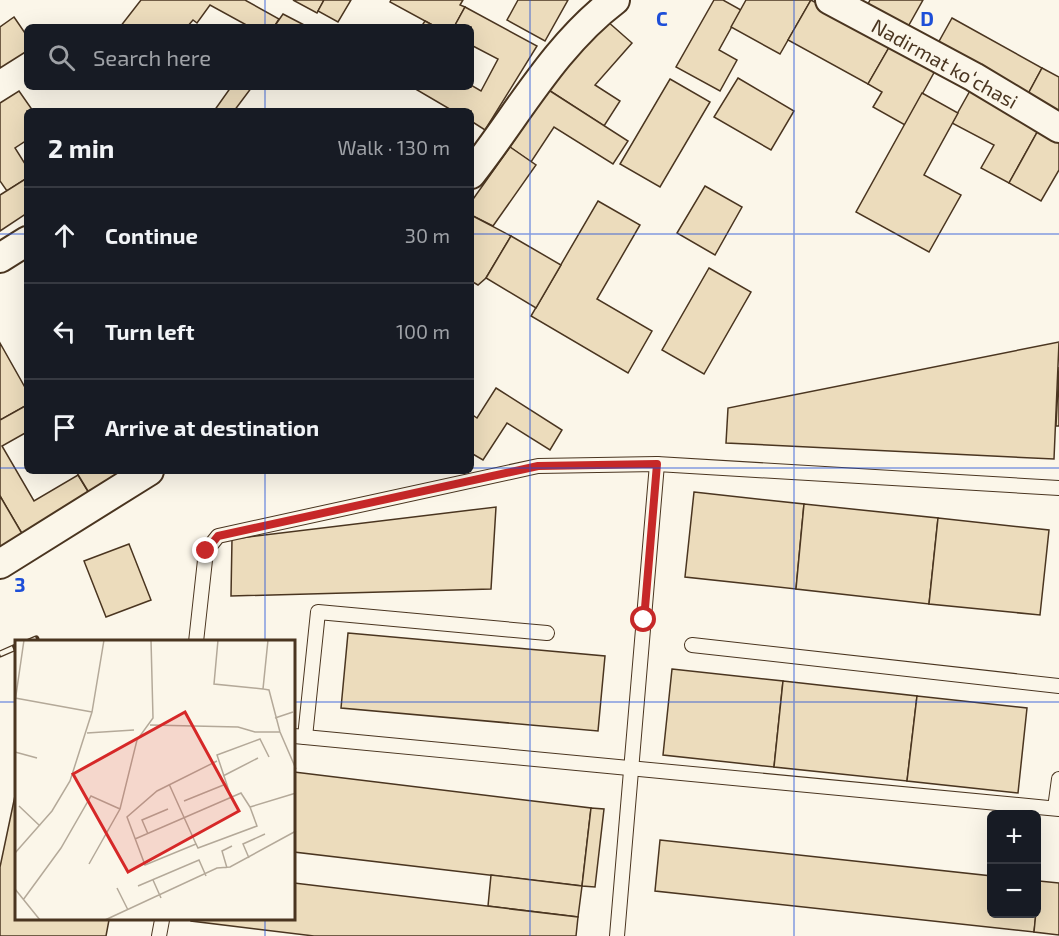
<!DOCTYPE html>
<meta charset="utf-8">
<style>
:root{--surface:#171b24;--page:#20242c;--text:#f1f3f6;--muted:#9ea1a6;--line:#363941}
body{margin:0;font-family:"Exo 2",sans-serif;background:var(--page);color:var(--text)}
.controls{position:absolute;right:18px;bottom:18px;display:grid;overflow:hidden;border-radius:9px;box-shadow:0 6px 24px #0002}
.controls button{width:54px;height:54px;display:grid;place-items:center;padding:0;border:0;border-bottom:2px solid var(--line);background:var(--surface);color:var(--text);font:30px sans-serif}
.stop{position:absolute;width:18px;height:18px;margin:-14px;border:4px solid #c62828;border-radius:50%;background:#fff}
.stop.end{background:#c62828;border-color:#fff;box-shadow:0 2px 6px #0008}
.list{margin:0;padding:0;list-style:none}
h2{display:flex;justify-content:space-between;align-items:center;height:78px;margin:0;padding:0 24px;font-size:26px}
h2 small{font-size:20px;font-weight:400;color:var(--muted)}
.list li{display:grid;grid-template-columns:39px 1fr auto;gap:18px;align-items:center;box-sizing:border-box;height:96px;padding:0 24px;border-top:2px solid var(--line)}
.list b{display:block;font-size:22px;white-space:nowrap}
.list em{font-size:20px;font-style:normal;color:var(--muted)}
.icon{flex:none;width:33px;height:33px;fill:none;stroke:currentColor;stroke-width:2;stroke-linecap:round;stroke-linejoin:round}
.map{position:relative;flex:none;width:1059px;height:936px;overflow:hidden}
.search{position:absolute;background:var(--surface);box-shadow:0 6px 24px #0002;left:24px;top:24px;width:450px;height:66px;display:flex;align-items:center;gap:15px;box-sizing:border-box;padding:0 21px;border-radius:9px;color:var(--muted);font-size:22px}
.panel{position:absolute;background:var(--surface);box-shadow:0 6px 24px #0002;left:24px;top:108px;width:450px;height:366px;border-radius:9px}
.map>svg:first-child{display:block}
.building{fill:#ecdcbc;stroke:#4a3520;stroke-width:1.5}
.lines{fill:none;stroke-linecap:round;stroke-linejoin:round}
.lane-casing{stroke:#4a3520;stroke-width:16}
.street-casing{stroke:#4a3520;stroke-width:32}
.lane{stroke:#fbf6e9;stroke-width:14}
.street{stroke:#fbf6e9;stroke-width:28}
.rail-casing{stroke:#4a3520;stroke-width:7}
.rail{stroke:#fbf6e9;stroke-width:4.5;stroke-dasharray:14;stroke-linecap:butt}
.route{stroke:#c62828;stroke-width:8}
.grid{fill:none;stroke:#1d4ed8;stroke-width:1.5;stroke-opacity:0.55}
.labels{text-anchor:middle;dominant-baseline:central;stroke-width:4.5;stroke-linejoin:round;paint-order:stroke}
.street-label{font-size:20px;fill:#4a3520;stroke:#fbf6e9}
.inset-road{fill:none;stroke:#b4a999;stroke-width:1.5}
.view{fill:#d62828;fill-opacity:0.15;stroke:#d62828;stroke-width:3}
.inset-edge{fill:none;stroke:#4a3520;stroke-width:3}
.grid-label{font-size:20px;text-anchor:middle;font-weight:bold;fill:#1d4ed8;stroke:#fbf6e9;stroke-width:4.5;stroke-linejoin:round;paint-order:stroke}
</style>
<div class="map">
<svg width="1059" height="936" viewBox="0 0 1059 936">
<rect width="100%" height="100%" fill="#fbf6e9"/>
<g class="building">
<polygon points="141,0 245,0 279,19 274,27 250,27 210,5 197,23 193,20 187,27 120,27"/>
<polygon points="293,0 324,0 317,13"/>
<polygon points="324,0 351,0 338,22 318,11"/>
<polygon points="391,0 463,0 460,5 465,7 454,27 436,27 390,2"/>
<polygon points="518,0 568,0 545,41 507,20"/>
<polygon points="714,0 723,0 741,10 719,50 737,60 720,91 676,67"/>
<polygon points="746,0 811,0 780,54 731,27"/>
<polygon points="811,0 891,44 868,84 788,40"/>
<polygon points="870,0 923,0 905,32 865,10"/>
<polygon points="465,7 537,46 485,130 471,121 471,111 453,111 412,87 471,87 471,85 481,91 498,59 471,45 471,27 454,27"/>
<polygon points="283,14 308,27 274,27"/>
<polygon points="14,17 27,36 27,51 0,68 0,27"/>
<polygon points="952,18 1042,68 1028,94 937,45"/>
<polygon points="425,21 436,27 421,27"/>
<polygon points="607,21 632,43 595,85 620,101 604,126 547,89"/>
<polygon points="891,44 936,69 905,125 873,107 882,92 868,84"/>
<polygon points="1042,68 1059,77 1059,111 1028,94"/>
<polygon points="738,78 794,111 771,150 714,117"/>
<polygon points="670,79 710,102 660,187 620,164"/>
<polygon points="231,87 252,87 234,111 214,111"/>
<polygon points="547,89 628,141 613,164 554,127 531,162 510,147"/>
<polygon points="971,89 1040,127 1009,183 981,168 994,145 952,123"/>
<polygon points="19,91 33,111 27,111 27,140 15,148 27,167 27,178 7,191 0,181 0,103"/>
<polygon points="922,93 958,113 924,175 961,195 929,252 856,212"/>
<polygon points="1040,127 1059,137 1059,170 1041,201 1009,183"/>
<polygon points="510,147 536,165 493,226 471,215 471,202"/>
<polygon points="27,178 27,213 0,231 0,195"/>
<polygon points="705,186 742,207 715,255 677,233"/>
<polygon points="598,201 640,225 597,299 652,331 628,373 531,316"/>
<polygon points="471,215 511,236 486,278 478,285 471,281"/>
<polygon points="511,236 561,265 536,308 486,278"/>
<polygon points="709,268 751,292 704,374 662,350"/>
<polygon points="1059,342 1054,459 726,443 728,408"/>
<polygon points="0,343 27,391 27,405 0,420"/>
<polygon points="1059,367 1059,426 1056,426"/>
<polygon points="496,388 562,430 550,450 507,423 483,460 471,453 471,414 477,418"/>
<polygon points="27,405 27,432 2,446 34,501 78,475 92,498 24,537 0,496 0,420"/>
<polygon points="80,471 134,471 91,496 77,473"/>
<polygon points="694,492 804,504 796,589 685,577"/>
<polygon points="0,496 24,537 0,552"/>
<polygon points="804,504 938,518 929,604 796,589"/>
<polygon points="496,507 491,589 231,596 232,539"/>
<polygon points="938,518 1049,530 1040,615 929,604"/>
<polygon points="129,544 151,600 106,617 84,561"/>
<polygon points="348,633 605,656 598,731 341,708"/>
<polygon points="672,669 783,681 774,767 663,755"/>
<polygon points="783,681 917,696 907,781 774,767"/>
<polygon points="917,696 1027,708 1018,793 907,781"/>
<polygon points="294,772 591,808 582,886 294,852"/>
<polygon points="16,791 16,920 109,920 106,936 0,936 0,867"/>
<polygon points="591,808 604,809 595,887 582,886"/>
<polygon points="660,840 992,876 992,914 1036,914 1034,932 655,891"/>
<polygon points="491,875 582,886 578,917 488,906"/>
<polygon points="1036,881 1039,881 1036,909"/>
<polygon points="1039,881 1059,883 1059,935 1034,932"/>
<polygon points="294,883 578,917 576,936 314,936 191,921 191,920 294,920"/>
</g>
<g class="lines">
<defs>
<g id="lane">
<polyline points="196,642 206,551 218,536 538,466 657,464 1059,488"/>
<polyline points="692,645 1059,686"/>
<polyline points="294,736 1059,809"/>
<polyline points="305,737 318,612 547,633"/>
<polyline points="1055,808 1059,779"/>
<polyline points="159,936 162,920"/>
<polyline points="617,936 657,464"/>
</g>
<g id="street">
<polyline points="830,0 974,77 1059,128"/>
<path d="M471,174C517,116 554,46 615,0"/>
<polyline points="0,258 27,241"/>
<polyline points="0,564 149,471"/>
</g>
</defs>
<use href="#lane" class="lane-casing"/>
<use href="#street" class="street-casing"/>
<use href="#lane" class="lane"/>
<use href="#street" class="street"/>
<defs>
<g id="rail">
<polyline points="29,642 36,639"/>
<polyline points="0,654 16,647"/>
</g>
</defs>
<use href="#rail" class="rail-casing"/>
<use href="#rail" class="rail"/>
</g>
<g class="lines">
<polyline class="route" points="206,551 218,536 538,466 657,464 644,620"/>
</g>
<path class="grid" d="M265,0V27M530,0V936M794,0V936M265,87V111M0,234H27M471,234H1059M0,468H27M471,468H1059M265,471V642M0,702H16M294,702H1059M265,920V936"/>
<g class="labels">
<g class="street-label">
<text transform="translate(945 63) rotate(29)">Nadirmat koʻchasi</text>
</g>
</g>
<g transform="translate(15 640)">
<rect width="280" height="280" fill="#fbf6e9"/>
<path class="inset-road" d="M203,0L199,44L248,49M253,0L248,49L254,50L265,92L281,129M0,58L77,72M0,62L9,0M260,78L278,72M135,85L223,87L240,92H265M72,93L119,90M0,112L22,118M202,121L142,151L112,177L130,225L181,204L183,208L242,186L235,167M208,136L243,118M154,144L181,204M216,157L202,115L245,99L254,117M169,161L211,144M4,166L25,186M133,194L127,180L153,169M120,199L226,153L235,167L281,153M0,213L37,171L55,141L77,72L89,0M234,218L228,204L250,194M74,224L105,169L122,100L138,78L136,0M212,228L207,211L217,206M138,240L146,258M123,246L184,220L191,236M102,248L113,270M0,249L25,280M8,260L46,208L76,156L105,169M90,280L202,228L215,227L281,191"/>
<path class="view" d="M170,72L224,171L113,232L58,134Z"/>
<rect width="280" height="280" class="inset-edge"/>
</g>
<g class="grid-label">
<text x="662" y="26">C</text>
<text x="927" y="26">D</text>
<text x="20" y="592">3</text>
</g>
</svg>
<div class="controls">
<button>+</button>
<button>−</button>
</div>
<div class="stop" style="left:644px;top:620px"></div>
<div class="stop end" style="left:206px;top:551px"></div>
<div class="search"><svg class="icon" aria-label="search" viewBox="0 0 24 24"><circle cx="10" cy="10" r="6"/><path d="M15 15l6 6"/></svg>Search here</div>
<section class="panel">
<h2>2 min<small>Walk · 130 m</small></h2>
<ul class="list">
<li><svg class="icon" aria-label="ahead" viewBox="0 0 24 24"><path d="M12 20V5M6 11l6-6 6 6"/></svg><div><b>Continue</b></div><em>30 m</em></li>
<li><svg class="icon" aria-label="left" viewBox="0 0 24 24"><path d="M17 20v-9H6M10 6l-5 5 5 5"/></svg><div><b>Turn left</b></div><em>100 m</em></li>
<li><svg class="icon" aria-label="arrive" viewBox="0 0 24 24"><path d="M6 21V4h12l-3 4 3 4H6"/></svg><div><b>Arrive at destination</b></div></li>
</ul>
</section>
</div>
